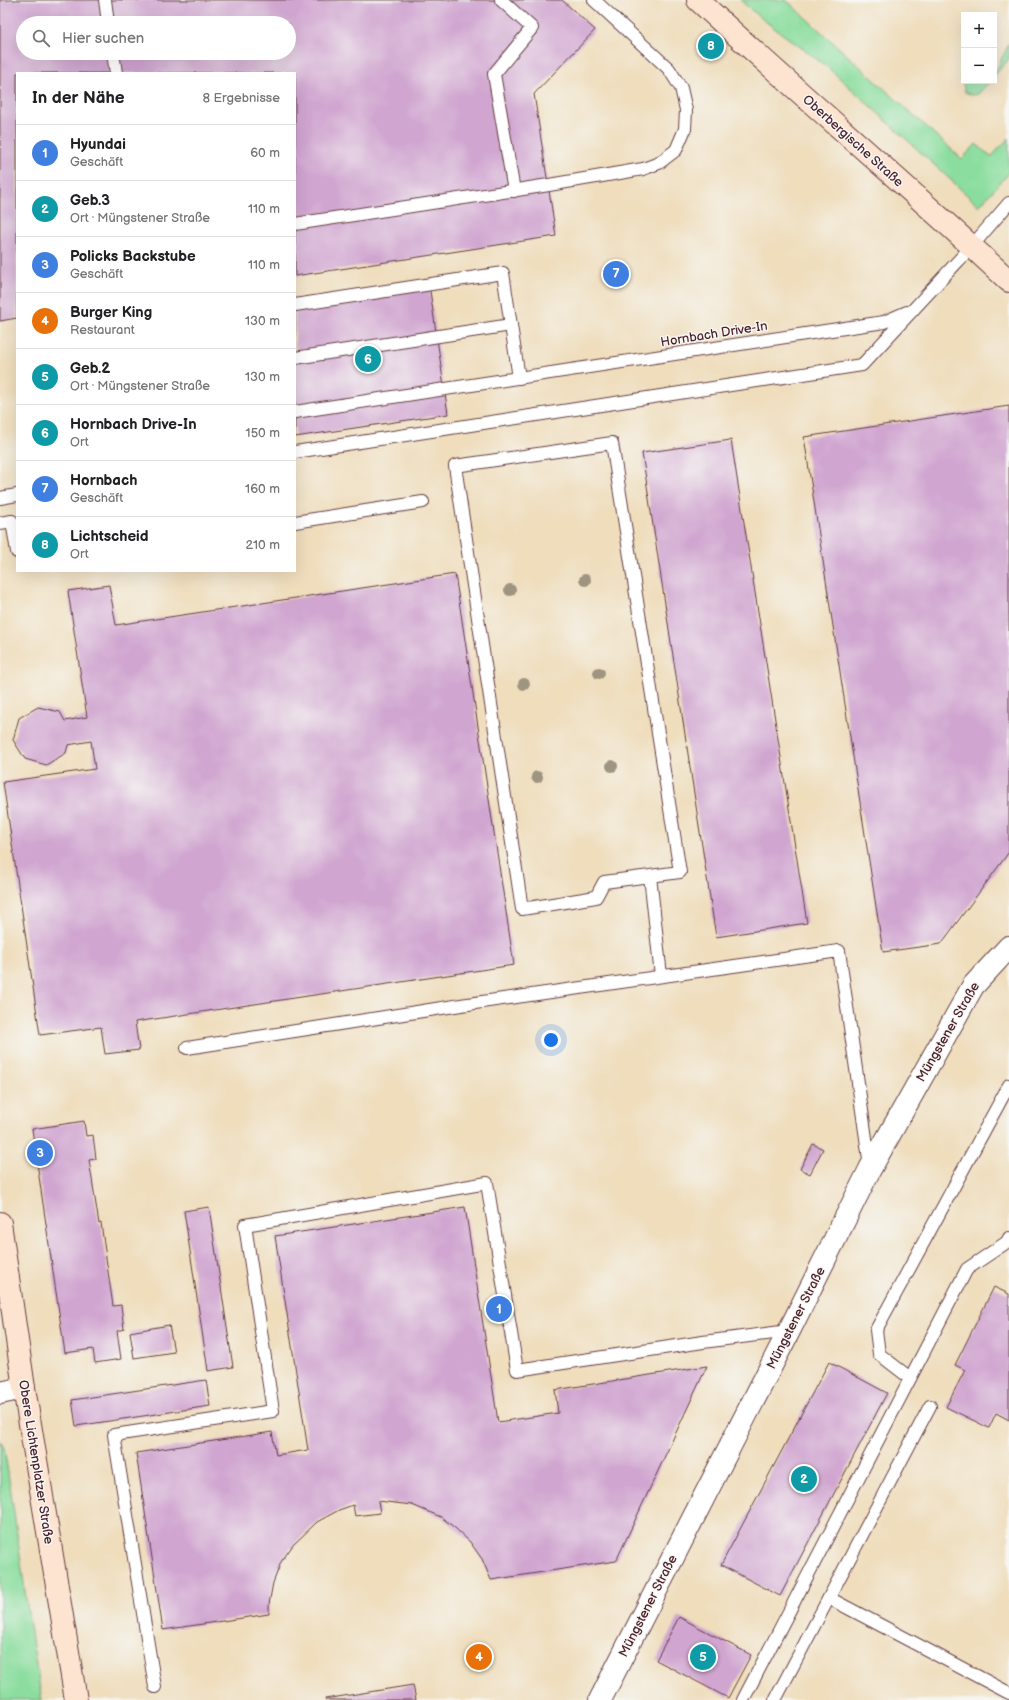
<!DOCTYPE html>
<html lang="de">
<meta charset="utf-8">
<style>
:root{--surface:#fff;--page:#f2f2f2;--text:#202124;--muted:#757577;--line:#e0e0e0;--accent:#1a73e8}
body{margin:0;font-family:"Balsamiq Sans",sans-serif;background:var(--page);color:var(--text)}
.controls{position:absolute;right:12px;top:12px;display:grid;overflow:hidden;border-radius:0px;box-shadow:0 4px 16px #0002}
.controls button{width:36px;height:36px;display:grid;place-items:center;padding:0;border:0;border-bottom:1px solid var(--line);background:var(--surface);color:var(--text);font:20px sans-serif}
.you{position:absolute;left:551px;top:1040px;width:14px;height:14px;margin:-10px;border:3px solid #fff;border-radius:50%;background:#1a73e8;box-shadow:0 0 0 6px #1a73e833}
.badge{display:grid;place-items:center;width:26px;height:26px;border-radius:50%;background:var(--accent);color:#fff;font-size:13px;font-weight:700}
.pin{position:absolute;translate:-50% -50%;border:2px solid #fff;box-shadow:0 1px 4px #0006}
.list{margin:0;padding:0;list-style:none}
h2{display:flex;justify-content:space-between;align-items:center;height:52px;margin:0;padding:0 16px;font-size:17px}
h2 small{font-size:13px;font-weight:400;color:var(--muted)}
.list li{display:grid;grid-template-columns:26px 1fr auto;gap:12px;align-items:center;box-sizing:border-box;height:56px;padding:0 16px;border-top:1px solid var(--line)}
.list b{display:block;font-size:15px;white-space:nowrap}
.list p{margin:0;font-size:13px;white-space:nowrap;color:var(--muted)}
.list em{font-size:13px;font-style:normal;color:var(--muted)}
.icon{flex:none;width:22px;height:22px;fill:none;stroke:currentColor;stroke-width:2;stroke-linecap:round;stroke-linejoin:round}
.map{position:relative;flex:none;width:1009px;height:1700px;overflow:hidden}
.search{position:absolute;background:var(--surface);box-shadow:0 4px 16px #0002;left:16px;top:16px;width:280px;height:44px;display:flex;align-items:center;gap:10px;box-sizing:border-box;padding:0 14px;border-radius:22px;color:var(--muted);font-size:15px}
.panel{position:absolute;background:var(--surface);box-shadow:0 4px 16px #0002;left:16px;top:72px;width:280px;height:500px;border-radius:0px}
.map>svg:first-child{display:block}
.green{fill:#8add9e;stroke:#6a7e64}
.building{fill:#d0a5d0;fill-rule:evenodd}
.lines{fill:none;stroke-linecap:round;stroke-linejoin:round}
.lane-casing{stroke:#633c41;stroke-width:14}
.street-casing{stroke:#633c41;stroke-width:24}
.secondary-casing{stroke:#633c41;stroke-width:24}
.lane{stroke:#fff;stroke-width:12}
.street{stroke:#fff;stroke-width:22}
.secondary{stroke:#fde4d1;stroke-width:22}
.tree{fill:#9f9480}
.labels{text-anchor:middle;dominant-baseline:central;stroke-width:3;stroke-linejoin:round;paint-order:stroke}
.street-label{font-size:13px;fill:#4a1f2b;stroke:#f6f6f2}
</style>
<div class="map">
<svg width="1009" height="1700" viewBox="0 0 1009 1700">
<rect width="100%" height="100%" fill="#f6f6f2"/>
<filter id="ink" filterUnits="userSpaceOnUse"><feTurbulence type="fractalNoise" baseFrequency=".025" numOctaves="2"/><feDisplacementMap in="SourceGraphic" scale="8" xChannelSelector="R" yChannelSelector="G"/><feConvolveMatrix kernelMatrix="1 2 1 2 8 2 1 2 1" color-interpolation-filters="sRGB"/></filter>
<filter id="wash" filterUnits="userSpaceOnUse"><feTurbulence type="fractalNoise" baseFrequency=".012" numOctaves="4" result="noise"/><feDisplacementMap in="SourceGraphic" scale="16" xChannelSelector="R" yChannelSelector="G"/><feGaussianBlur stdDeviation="0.9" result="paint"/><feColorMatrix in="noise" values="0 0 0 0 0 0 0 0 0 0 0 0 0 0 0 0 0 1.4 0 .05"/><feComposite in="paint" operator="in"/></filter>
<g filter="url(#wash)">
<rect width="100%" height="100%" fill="#efddbc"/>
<g class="green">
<path d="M740,0H786L962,159L976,144L991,157L1009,138V173L979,206L833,72C803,47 769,27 740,0Z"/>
<polygon points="1009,43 1009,59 994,76 994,73 995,73"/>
<polygon points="964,81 990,81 978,94 972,95 965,92 963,84"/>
<path d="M0,1440L4,1448C18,1532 27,1616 42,1700H0Z"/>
</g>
<g id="blocks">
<g class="building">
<path d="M0,0H562L595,30L534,94L556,236L295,276V73H17V318L0,321ZM23,23H289V53H23Z"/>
<polygon points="429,284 448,414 295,437 295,304"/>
<polygon points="1009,406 1009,852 941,944 883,952 804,437"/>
<polygon points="731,440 807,923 716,937 642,453"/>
<polygon points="455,574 514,965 135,1022 139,1050 105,1054 101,1027 40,1035 3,782 95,769 91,741 68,745 66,753 46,765 25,759 13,740 19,718 38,707 60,712 65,721 87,717 68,591 109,585 116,625"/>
<polygon points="84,1121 86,1136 93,1135 96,1159 89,1160 99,1224 101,1223 113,1306 121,1305 124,1329 117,1331 121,1359 95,1363 93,1349 65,1353 32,1129"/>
<polygon points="813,1144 823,1149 810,1174 800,1169"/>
<polygon points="209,1207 233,1367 208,1371 184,1211"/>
<polygon points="465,1207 498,1422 558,1413 555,1390 707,1366 616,1561 491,1580 482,1559 470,1542 455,1528 441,1517 412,1505 378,1501 380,1513 355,1516 353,1505 339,1510 317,1522 293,1545 281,1562 273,1583 269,1604 269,1614 163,1630 136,1453 272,1432 276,1455 308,1450 275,1236"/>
<polygon points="994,1287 1009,1294 1009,1420 996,1413 989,1428 946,1407 965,1370 955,1365"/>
<polygon points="169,1325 174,1352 134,1358 130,1332"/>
<polygon points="829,1362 887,1393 780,1596 721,1565"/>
<polygon points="206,1380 210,1406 76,1426 72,1400"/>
<polygon points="679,1617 751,1655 728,1698 656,1660"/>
<polygon points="413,1685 416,1700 325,1700 325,1699"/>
</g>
</g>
</g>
<g filter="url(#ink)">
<use href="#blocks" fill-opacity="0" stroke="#633c41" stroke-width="1"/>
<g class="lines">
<defs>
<g id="lane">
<polyline points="105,0 108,23"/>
<polyline points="501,0 532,28 494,74 514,191"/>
<polyline points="113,53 116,73"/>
<polyline points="295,224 549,185 643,169 659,163 676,150 685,129 686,110 681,88 669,69 594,0"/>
<polyline points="295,305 503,273 519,378"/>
<polyline points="295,358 511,325"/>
<polyline points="295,412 884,322 907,312"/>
<polyline points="295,452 862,365 972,246 1009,203"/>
<polyline points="0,498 17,495"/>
<polyline points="295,522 423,502"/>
<polyline points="0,523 12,521 17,552"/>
<polyline points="650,876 604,882 596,897 522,909 455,466 612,443 680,872 650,876 661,976"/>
<polyline points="187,1048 461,1005 839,951 870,1166"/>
<polyline points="910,1378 879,1354 876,1330 1009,1085"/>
<polyline points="829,1598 1009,1693"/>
<polyline points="155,1687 114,1435 273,1411 245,1225 487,1183 517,1370 703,1342 789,1331"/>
<polyline points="743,1700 967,1269 1007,1242 1009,1238"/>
<polyline points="775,1700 930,1406"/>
</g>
<g id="street">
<polyline points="0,1393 24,1388"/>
<polyline points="600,1700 789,1331 870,1169 973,986 1009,947"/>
</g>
<g id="secondary">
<path d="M698,0C800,95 907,185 1009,281"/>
<polyline points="0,1223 24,1388 76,1700"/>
</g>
</defs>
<use href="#lane" class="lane-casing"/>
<use href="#street" class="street-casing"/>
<use href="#secondary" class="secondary-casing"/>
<use href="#lane" class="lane"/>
<use href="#street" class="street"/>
<use href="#secondary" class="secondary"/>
</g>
<g class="tree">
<circle cx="585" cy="580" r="6"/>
<circle cx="510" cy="590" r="6"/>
<circle cx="599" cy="673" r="6"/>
<circle cx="524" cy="684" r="6"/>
<circle cx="612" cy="766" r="6"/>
<circle cx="537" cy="777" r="6"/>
</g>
</g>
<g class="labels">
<g class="street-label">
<text transform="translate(853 141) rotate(42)">Oberbergische Straße</text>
<text transform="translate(714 334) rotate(-9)">Hornbach Drive-In</text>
<text transform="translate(948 1032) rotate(-60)">Müngstener Straße</text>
<text transform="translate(796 1318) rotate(-63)">Müngstener Straße</text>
<text transform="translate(36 1462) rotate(81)">Obere Lichtenplatzer Straße</text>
<text transform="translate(648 1606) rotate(-63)">Müngstener Straße</text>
</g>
</g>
</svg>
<div class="controls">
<button>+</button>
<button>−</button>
</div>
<div class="you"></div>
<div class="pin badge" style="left:499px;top:1309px;background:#3f7fe0">1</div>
<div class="pin badge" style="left:804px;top:1479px;background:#0f9aa8">2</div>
<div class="pin badge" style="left:40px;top:1153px;background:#3f7fe0">3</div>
<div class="pin badge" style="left:479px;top:1657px;background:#e8710a">4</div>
<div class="pin badge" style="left:703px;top:1657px;background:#0f9aa8">5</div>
<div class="pin badge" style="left:368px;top:359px;background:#0f9aa8">6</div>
<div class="pin badge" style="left:616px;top:274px;background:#3f7fe0">7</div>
<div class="pin badge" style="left:711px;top:46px;background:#0f9aa8">8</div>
<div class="search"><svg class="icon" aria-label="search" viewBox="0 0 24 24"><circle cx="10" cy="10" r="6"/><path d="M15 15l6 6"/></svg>Hier suchen</div>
<section class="panel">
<h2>In der Nähe<small>8 Ergebnisse</small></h2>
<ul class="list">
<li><span class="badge" style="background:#3f7fe0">1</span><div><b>Hyundai</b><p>Geschäft</p></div><em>60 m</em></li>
<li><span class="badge" style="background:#0f9aa8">2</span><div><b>Geb.3</b><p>Ort · Müngstener Straße</p></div><em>110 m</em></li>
<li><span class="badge" style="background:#3f7fe0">3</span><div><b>Policks Backstube</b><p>Geschäft</p></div><em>110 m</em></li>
<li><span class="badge" style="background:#e8710a">4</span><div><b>Burger King</b><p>Restaurant</p></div><em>130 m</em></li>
<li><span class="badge" style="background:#0f9aa8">5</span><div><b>Geb.2</b><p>Ort · Müngstener Straße</p></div><em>130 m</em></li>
<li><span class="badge" style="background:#0f9aa8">6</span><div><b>Hornbach Drive-In</b><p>Ort</p></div><em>150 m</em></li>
<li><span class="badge" style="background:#3f7fe0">7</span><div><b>Hornbach</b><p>Geschäft</p></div><em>160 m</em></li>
<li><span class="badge" style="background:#0f9aa8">8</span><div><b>Lichtscheid</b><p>Ort</p></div><em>210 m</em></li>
</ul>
</section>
</div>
